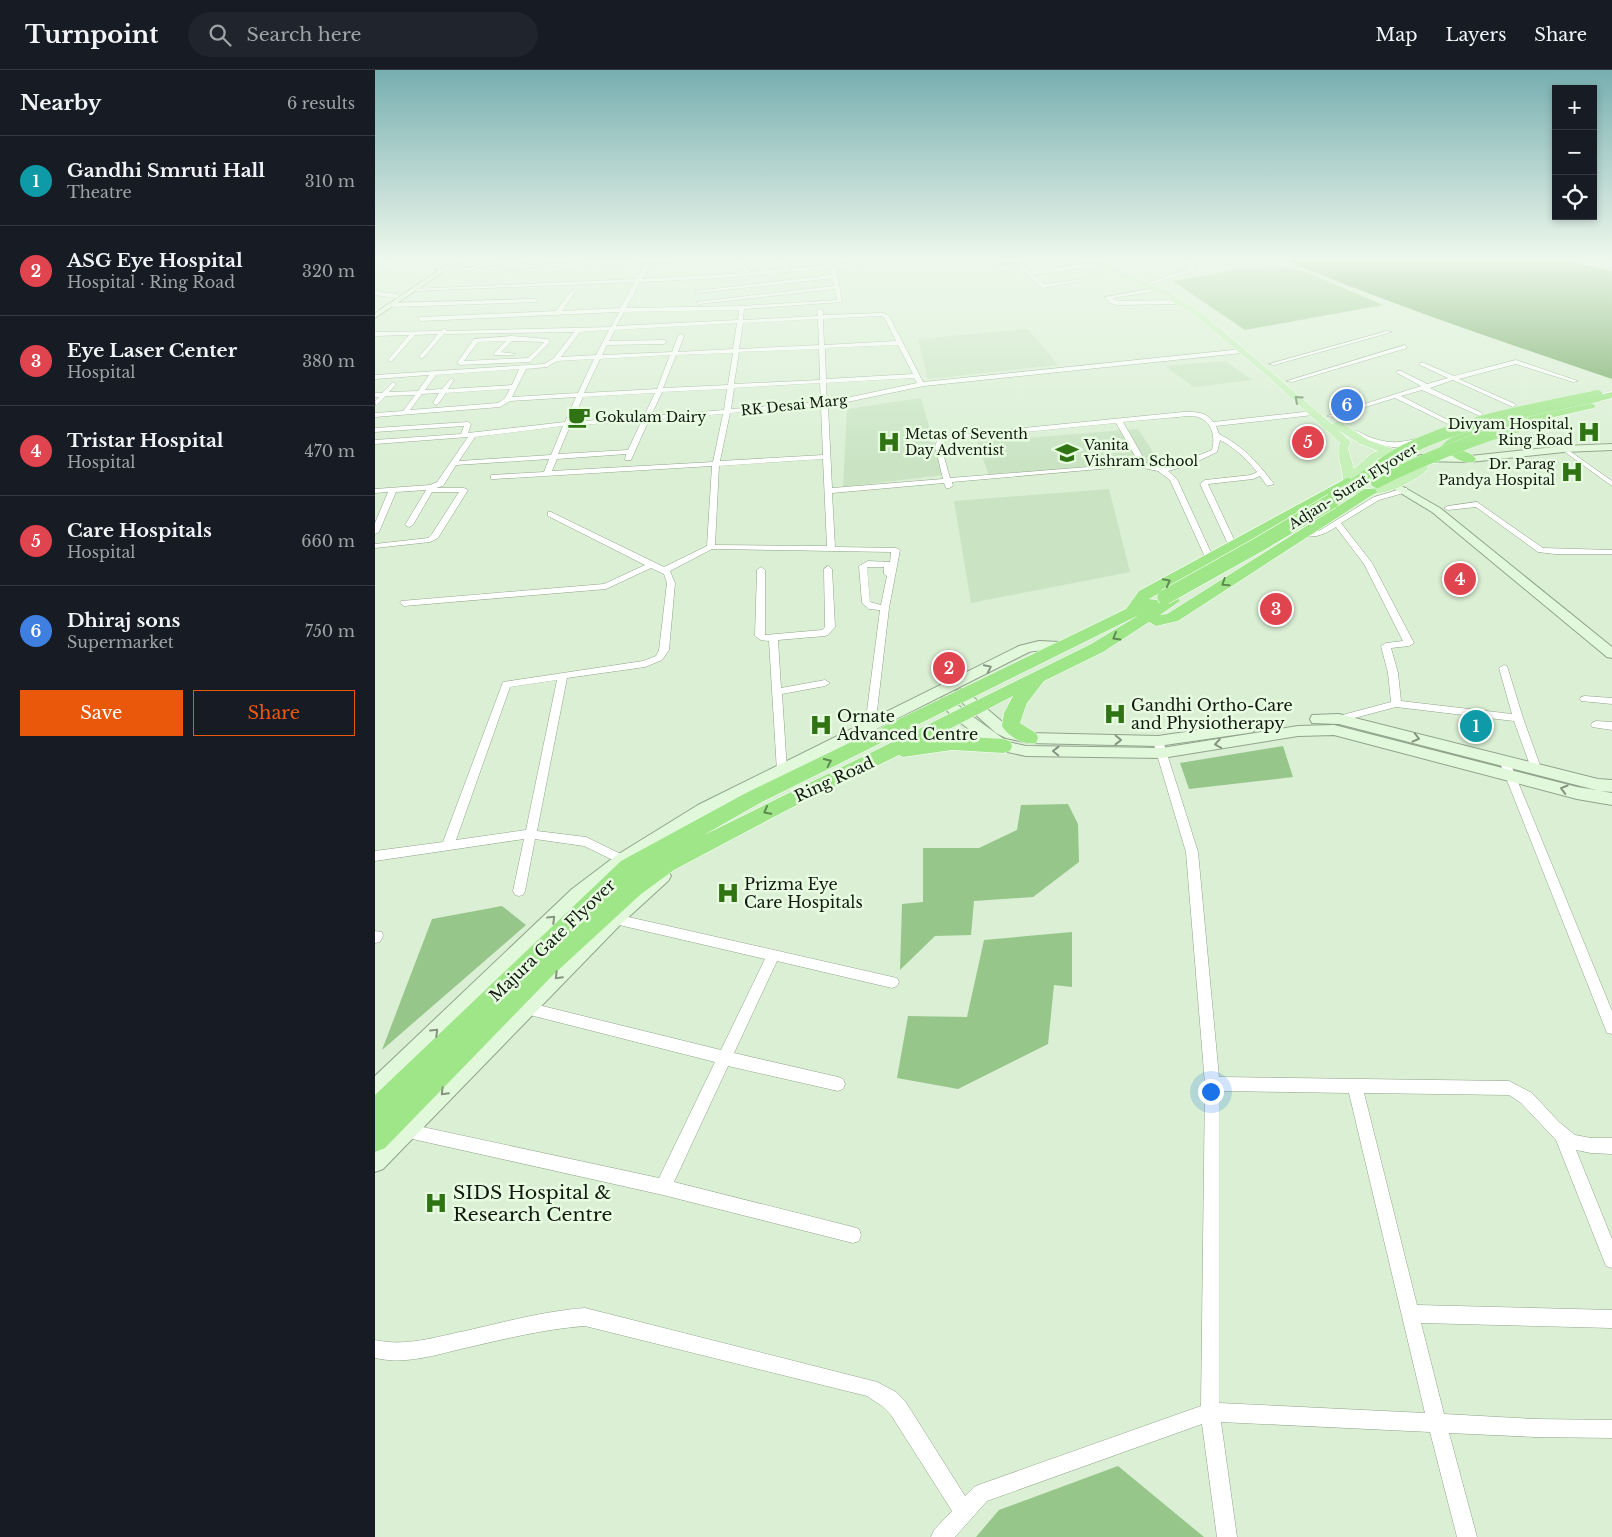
<!DOCTYPE html>
<meta charset="utf-8">
<style>
:root{--surface:#171b24;--page:#20242c;--text:#f1f3f6;--muted:#9ea1a6;--line:#363941;--accent:#ea580c}
body{margin:0;font-family:"Libre Baskerville",serif;background:var(--page);color:var(--text)}
.controls{position:absolute;right:15px;top:15px;display:grid;overflow:hidden;border-radius:0px;box-shadow:0 2px 8px #0003}
.controls button{width:45px;height:45px;display:grid;place-items:center;padding:0;border:0;border-bottom:1px solid var(--line);background:var(--surface);color:var(--text);font:25px sans-serif}
.you{position:absolute;left:835px;top:1021px;width:18px;height:18px;margin:-12px;border:4px solid #fff;border-radius:50%;background:#1a73e8;box-shadow:0 0 0 8px #1a73e833}
.badge{display:grid;place-items:center;width:32px;height:32px;border-radius:50%;background:var(--accent);color:#fff;font-size:16px;font-weight:700}
.pin{position:absolute;translate:-50% -50%;border:2px solid #fff;box-shadow:0 1px 5px #0006}
.list{margin:0;padding:0;list-style:none}
h2{display:flex;justify-content:space-between;align-items:center;height:65px;margin:0;padding:0 20px;font-size:21px}
h2 small{font-size:16px;font-weight:400;color:var(--muted)}
.list li{display:grid;grid-template-columns:32px 1fr auto;gap:15px;align-items:center;box-sizing:border-box;height:90px;padding:0 20px;border-top:1px solid var(--line)}
.list b{display:block;font-size:19px;white-space:nowrap}
.list p{margin:0;font-size:16px;white-space:nowrap;color:var(--muted)}
.list em{font-size:16px;font-style:normal;color:var(--muted)}
.actions{display:flex;gap:10px;padding:15px 20px}
.actions a{flex:1;padding:11px 0;border:1px solid var(--accent);border-radius:0px;text-align:center;font-size:18px;color:var(--accent)}
.actions .main{background:var(--accent);color:#fff}
.icon{flex:none;width:28px;height:28px;fill:none;stroke:currentColor;stroke-width:2;stroke-linecap:round;stroke-linejoin:round}
.map{position:relative;flex:none;width:1237px;height:1467px;overflow:hidden}
header{display:flex;align-items:center;gap:30px;box-sizing:border-box;height:70px;padding:0 25px;background:var(--surface);border-bottom:1px solid var(--line)}
header strong{font-size:24px}
nav{display:flex;gap:28px;margin-inline-start:auto;font-size:18px}
.search{width:350px;height:45px;background:var(--page);display:flex;align-items:center;gap:12px;box-sizing:border-box;padding:0 18px;border-radius:28px;color:var(--muted);font-size:19px}
main{display:flex}
aside{flex:1;background:var(--surface)}
.map>svg:first-child{display:block}
.built{fill:#cae4c3}
.green{fill:#97c68a}
.water{fill:#6da55c}
.lines{fill:none;stroke-linecap:round;stroke-linejoin:round}
.street-casing{stroke:#91a48b;stroke-width:1}
.secondary-casing{stroke:#91a48b;stroke-width:2}
.primary-casing{stroke:#fff;stroke-width:1}
.highway-casing{stroke:#fff;stroke-width:1}
.street{fill:#fff;fill-rule:evenodd}
.secondary{fill:#e2f8db;fill-rule:evenodd}
.primary{fill:#c5f0b8;fill-rule:evenodd}
.highway{fill:#9ee688;fill-rule:evenodd}
.highway-bridge-far1-casing{stroke:#fff;stroke-width:12;stroke-linecap:butt}
.highway-bridge-casing{stroke:#fff;stroke-width:16;stroke-linecap:butt}
.highway-bridge-far1{stroke:#9ee688;stroke-width:12}
.highway-bridge{stroke:#9ee688;stroke-width:15}
.oneway{stroke:#748f6c}
.oneway2{stroke:#5f8a52}
.oneway3{stroke:#849480}
.labels{text-anchor:middle;dominant-baseline:central;stroke-width:5;stroke-linejoin:round;paint-order:stroke}
.far-street-label{font-size:14px;fill:#121910;stroke:#e7fce1}
.far-poi-label{font-size:14px;fill:#121910;stroke:#e7fce1;text-anchor:start}
.poi-label{font-size:16px;fill:#121910;stroke:#e7fce1;text-anchor:start}
.street-label{font-size:16px;fill:#121910;stroke:#e7fce1}
.near-poi-label{font-size:19px;fill:#121910;stroke:#e7fce1;text-anchor:start}
</style>
<header>
<strong>Turnpoint</strong>
<div class="search"><svg class="icon" aria-label="search" viewBox="0 0 24 24"><circle cx="10" cy="10" r="6"/><path d="M15 15l6 6"/></svg>Search here</div>
<nav><a>Map</a><a>Layers</a><a>Share</a></nav>
</header>
<main>
<aside>
<h2>Nearby<small>6 results</small></h2>
<ul class="list">
<li><span class="badge" style="background:#0f9aa8">1</span><div><b>Gandhi Smruti Hall</b><p>Theatre</p></div><em>310 m</em></li>
<li><span class="badge" style="background:#e0444e">2</span><div><b>ASG Eye Hospital</b><p>Hospital · Ring Road</p></div><em>320 m</em></li>
<li><span class="badge" style="background:#e0444e">3</span><div><b>Eye Laser Center</b><p>Hospital</p></div><em>380 m</em></li>
<li><span class="badge" style="background:#e0444e">4</span><div><b>Tristar Hospital</b><p>Hospital</p></div><em>470 m</em></li>
<li><span class="badge" style="background:#e0444e">5</span><div><b>Care Hospitals</b><p>Hospital</p></div><em>660 m</em></li>
<li><span class="badge" style="background:#3f7fe0">6</span><div><b>Dhiraj sons</b><p>Supermarket</p></div><em>750 m</em></li>
</ul>
<div class="actions"><a class="main">Save</a><a>Share</a></div>
</aside>
<div class="map">
<svg width="1237" height="1467" viewBox="0 0 1237 1467">
<rect width="100%" height="100%" fill="#daefd4"/>
<g class="built">
<polygon points="653,259 683,295 553,309 543,269"/>
<polygon points="850,291 877,310 819,317 790,296"/>
<polygon points="546,328 568,405 468,417 472,339"/>
<polygon points="763,359 785,393 615,408 602,372"/>
<polygon points="734,419 755,502 596,533 579,431"/>
</g>
<g class="green">
<polygon points="616,188 685,188 626,196"/>
<polygon points="913,198 931,202 1008,235 870,260 798,211 859,200"/>
<polygon points="908,676 918,707 814,719 805,693"/>
<polygon points="693,734 703,754 704,792 658,827 599,831 596,865 560,866 525,900 527,834 548,832 548,778 604,778 642,760 646,735"/>
<polygon points="127,836 151,855 7,980 57,849"/>
<polygon points="697,862 697,917 679,915 673,974 583,1019 522,1008 533,946 592,947 609,870"/>
<polygon points="743,1396 829,1467 601,1467 624,1440"/>
</g>
<path class="water" d="M905,188H1182L1237,201V309C1125,271 1014,234 905,188Z"/>
<g class="lines">
<defs>
<g id="street">
<polygon points="18,188 22,188 13,199 0,201 0,199 9,197"/>
<path d="M274,188H278L277,190L324,189L326,190L275,193L267,209L371,203L358,188H362L376,202L410,199L399,188H404L415,199L534,188L461,197L467,232L369,239L368,250L443,246L442,241L445,239L448,241V245L508,243L514,246L548,312L867,279L870,281L867,283L549,316L453,336L457,418L568,409L560,376L563,369L569,366L808,342C820,342 831,341 838,352L938,341L941,343L938,345L841,356L844,364C868,376 883,393 899,414L892,416L885,406L878,409L833,414L862,476L861,478L854,476L825,414L830,410L876,405L882,402C871,388 860,378 845,370L842,382L815,395L793,401L802,409L839,489L835,491L831,489L795,410L783,401L759,396L577,412L578,416L574,418H571L569,413L457,423L460,477L521,478L525,480L514,538L502,641L510,651L505,654L501,653L492,641L505,540L494,539L487,533L484,496L493,491L515,492L516,482L337,479L295,501L300,513L294,580L287,590L270,597L192,608L162,761L211,767L252,787L254,790L252,793H244L209,776L160,769L150,821L148,825L144,826L140,825L138,821L149,769L0,791V781L68,772L128,612L268,591L281,586L284,580L292,513L289,504L276,498L231,519L29,536L25,533L26,531L229,514L270,495L173,446V442H176L289,497L332,476L337,396L119,409H116V405L169,402L174,389L81,395L68,416L61,418H89L93,420L63,468L55,472L0,478V474L53,468L57,464L84,422H57L38,455L34,457L30,455L51,420L21,422L4,462L0,464V453L13,422L0,423V419L55,415L62,412L93,367L0,374V370L86,364L89,356L0,362V358L93,352L96,354L93,363L190,352L201,327L135,331L125,337L0,347V343L28,341L40,325L11,326L1,336L0,331L4,327H0V323H7L18,312L21,314L14,322L43,321L54,305L0,309V305L169,294L179,288L199,262L69,264L47,289L44,287L63,264L40,265L16,292L13,290L34,265L0,266V262L66,261L70,258L72,261L236,257L244,242L46,251L43,249L46,247L181,241L197,220L200,222L187,241L245,238L260,212L40,221L37,219L262,209L271,193L154,197C136,194 119,193 101,198L111,201L140,199L142,200L111,203L96,200L59,199L94,198L111,193L138,192L154,195L272,190ZM456,198L457,205L320,221L323,223L458,208L459,216L321,232L324,234L460,219L462,230L367,236L251,238L265,212L345,208ZM364,240L363,250L241,256L249,242ZM505,246L509,247L521,271L449,275L448,249ZM443,249L444,275L364,279L368,253ZM362,253L358,279L303,282L309,266L306,264L303,266L297,282L227,285L232,275L289,274L292,272L289,270L234,271L240,260ZM234,260L221,285L186,287L205,262ZM523,275L538,304L451,309L450,278ZM444,279L445,310L359,314L364,282ZM358,283L353,315L288,318L301,285ZM295,285L282,319L209,323L225,289ZM219,289L203,323L137,327L151,299L172,297L182,291ZM144,299L137,315L73,319L79,310L76,308L67,319L50,320L61,305ZM539,308L542,313L452,332L451,313ZM445,313L446,332L356,339L359,318ZM135,319L130,328L123,333L35,340L47,324L64,323L58,333L61,335L63,334L71,323ZM352,319L349,340L276,346L287,322ZM280,323L269,346L197,352L208,327ZM446,336L448,385L345,391L355,343ZM348,344L338,392L177,401L182,389L251,384L250,390H256L274,350ZM814,346C833,345 842,362 837,380L809,391L787,398L772,394L748,352ZM267,350L253,380L183,384L195,356ZM741,353L764,393L575,408L566,376L571,370ZM188,356L176,385L84,391L100,367ZM448,389L452,476L340,475L344,396ZM492,497H509V504L512,506L506,535L495,532ZM182,610L151,760L81,770L135,617Z"/>
<polygon points="805,188 810,188 818,192 820,201 769,216 769,214 815,199 814,194"/>
<polygon points="727,192 729,194 658,205 669,214 710,209 712,210 668,218 642,196 646,195 655,202"/>
<polygon points="781,218 783,221 737,228 742,231 803,230 806,232 803,234 742,235 735,233 730,227"/>
<polygon points="0,221 21,224 24,226 21,228 0,225"/>
<polygon points="161,229 163,232 15,237 12,235 15,233"/>
<polygon points="0,238 3,239 4,240 0,242"/>
<polygon points="1012,261 1017,262 899,295 894,294"/>
<path d="M137,266L173,269L175,272L155,292L85,295L82,293L99,269ZM131,271L119,283V285H140L141,284L126,282L137,271L169,272L153,288L89,291L103,272Z"/>
<polygon points="1030,275 1032,278 917,312 912,311"/>
<polygon points="1141,290 1203,311 1198,312 1141,294 1084,309 1140,334 1141,335 1138,337 1078,310 1055,318 1107,343 1108,344 1105,346 1047,320 1026,326 1077,352 1078,353 1075,355 1020,328 957,347 952,346 1046,316 1022,303 1022,301 1026,301 1052,314 1073,308 1045,295 1045,293 1049,293 1079,306"/>
<path d="M973,360C979,359 986,363 992,366C1009,373 1022,374 1040,369L1043,371C1022,385 994,372 973,362Z"/>
<polygon points="1189,377 1237,411 1237,416 1187,380 1186,379"/>
<path d="M1029,418H1032V422L1004,430L966,453L997,493L1039,573L1034,576L1016,578L1023,603L1026,631L1137,644L1124,598L1129,595L1132,596L1148,648L1166,698L1165,701L1161,702L1156,698L1139,651L1021,637L964,652L959,649L960,647L1016,632L1013,603L1006,576L1011,573L1028,571L989,494L961,457C950,464 936,471 924,463L928,461H944L999,427Z"/>
<polygon points="1102,432 1168,478 1237,480 1237,484 1180,484 1163,482 1101,437 1073,440 1069,438 1073,436"/>
<polygon points="453,496 457,499 460,557 453,565 450,566 403,570 406,618 450,610 455,613 450,616 407,624 412,701 407,705 402,701 394,571 386,570 380,566 382,500 386,497 390,500 390,565 447,560 450,557 449,499"/>
<polygon points="1210,626 1237,628 1237,634 1206,631 1205,629 1206,627"/>
<polygon points="1221,651 1237,652 1237,660 1217,657 1216,655 1217,653"/>
<path d="M783,667L788,671L823,782L844,1007L1134,1011L1157,1023L1184,1052L1200,1065L1216,1068H1237V1084L1216,1083L1201,1080L1237,1169V1198L1231,1196L1181,1070L1146,1033L1134,1025L989,1023L1042,1235L1237,1240V1258L1046,1253L1069,1344L1160,1349L1237,1350V1368L1160,1367L1074,1363L1102,1467H1082L1055,1362L846,1352L862,1467H842L827,1354L612,1431L580,1467H556L559,1460L577,1441L516,1345L507,1336L492,1326L210,1256C169,1259 130,1269 90,1278C60,1285 31,1295 0,1288V1270C31,1277 60,1267 90,1261C130,1252 169,1241 210,1238L502,1312L521,1322L530,1331L590,1426L599,1417L606,1414L826,1336L830,1014L811,782L778,671ZM844,1021L974,1023L1050,1343L844,1333Z"/>
<polygon points="1129,686 1134,690 1237,941 1237,964 1232,963 1230,958 1124,690"/>
<polygon points="240,844 522,908 524,912 522,916 517,918 402,891 359,983 463,1007 468,1009 470,1014 468,1019 463,1021 353,996 299,1112 478,1157 484,1159 486,1165 484,1171 478,1173 288,1125 24,1066 21,1061 24,1056 29,1053 284,1108 340,992 151,944 146,942 144,938 146,934 151,932 346,980 390,889 240,854 236,853 234,849 236,845"/>
<polygon points="0,861 7,862 8,866 5,872 0,873"/>
</g>
<g id="secondary">
<polygon points="82,188 89,188 0,248 0,243"/>
<polygon points="1237,374 1237,380 1189,382 1095,392 1045,391 1040,388 1045,385 1095,386 1189,376"/>
<polygon points="1018,411 1065,438 1237,577 1237,588 1232,587 1057,442 1014,416 1013,414 1014,412"/>
<path d="M664,571L685,572L692,576C686,583 664,579 654,582L335,743L254,795L209,829L8,1027L0,1030V1006L197,819L242,785L323,735L644,576Z"/>
<polygon points="586,619 591,621 631,655 654,663 783,666 873,653 878,654 880,658 878,662 873,663 783,676 654,673 631,668 621,663 581,627 579,624 581,621"/>
<polygon points="571,627 576,629 590,641 633,672 651,676 787,678 923,656 959,655 1202,717 1221,720 964,654 937,653 935,649 937,645 964,644 1223,709 1237,710 1237,722 1225,721 1237,723 1237,735 1202,729 959,665 923,666 787,688 651,686 623,680 580,649 564,632 566,629"/>
<polygon points="287,799 293,801 296,806 293,811 246,854 8,1099 0,1102 0,1075 234,844 281,801"/>
</g>
<path id="primary" d="M713,188H722L753,204L794,222L825,241L957,354L962,351L966,352L993,370L1042,387L1054,398C1039,415 984,438 967,416C971,402 959,385 965,373L892,306L819,245L788,226L747,208ZM963,360L985,374L1003,381L997,383L979,399L973,378L976,372ZM1016,386L1030,390L1042,397C1027,407 996,427 979,415L980,409L1004,388Z"/>
<g id="highway">
<path d="M1237,322V328L1217,333L1221,336L1219,338L1134,357L1082,375C1087,382 1096,382 1101,389L1099,392C1091,394 1079,389 1074,382L1062,393H1054L1052,390C1055,386 1070,372 1074,369C1109,351 1158,343 1196,336L1194,334L1196,332Z"/>
<path d="M972,408L977,409L979,412L977,415L774,529L782,530L784,533L791,528H803L805,531L785,545L792,544L990,419H1000L1002,422L803,551L781,556L774,552L728,582L669,611L652,633L645,653L661,663L663,668L661,673C649,676 633,666 627,656L629,643L638,626L553,670L577,666L628,669L635,671L637,676L635,681L628,683L577,680L528,687L524,685L416,738L299,800L266,824L178,905L10,1078L0,1082V1025L246,791L371,723L751,539L764,521ZM764,545L716,574L329,765L385,733Z"/>
</g>
</defs>
<use href="#street" class="street-casing"/>
<use href="#secondary" class="secondary-casing"/>
<use href="#primary" class="primary-casing"/>
<use href="#highway" class="highway-casing"/>
<use href="#street" class="street"/>
<use href="#secondary" class="secondary"/>
<use href="#primary" class="primary"/>
<use href="#highway" class="highway"/>
<defs>
<g id="highway-bridge-far1">
<path d="M1002,412C1055,386 1109,364 1166,350"/>
<path d="M955,432C981,416 1004,393 1031,380C1090,350 1158,340 1222,326"/>
</g>
<polyline id="highway-bridge" points="790,527 883,475 957,431"/>
</defs>
<use href="#highway-bridge-far1" class="highway-bridge-far1-casing"/>
<use href="#highway-bridge" class="highway-bridge-casing"/>
<use href="#highway-bridge-far1" class="highway-bridge-far1"/>
<use href="#highway-bridge" class="highway-bridge"/>
</g>
<defs><path id="oneway-chevron" d="M-2-3.5L2.5 0L-2 3.5" fill="none" stroke-width="1.6" stroke-linecap="round" stroke-linejoin="round" transform="scale(1.25)"/></defs>
<use class="oneway" href="#oneway-chevron" transform="translate(923 329) rotate(-138)"/>
<g class="oneway2">
<use href="#oneway-chevron" transform="translate(792 512) rotate(-28)"/>
<use href="#oneway-chevron" transform="translate(850 513) rotate(147)"/>
<use href="#oneway-chevron" transform="translate(741 567) rotate(150)"/>
<use href="#oneway-chevron" transform="translate(453 692) rotate(-25)"/>
<use href="#oneway-chevron" transform="translate(392 741) rotate(152)"/>
</g>
<g class="oneway3">
<use href="#oneway-chevron" transform="translate(613 598) rotate(-26)"/>
<use href="#oneway-chevron" transform="translate(1041 668) rotate(14)"/>
<use href="#oneway-chevron" transform="translate(743 670) rotate(1)"/>
<use href="#oneway-chevron" transform="translate(843 674) rotate(171)"/>
<use href="#oneway-chevron" transform="translate(681 681) rotate(-179)"/>
<use href="#oneway-chevron" transform="translate(1189 719) rotate(-164)"/>
<use href="#oneway-chevron" transform="translate(177 849) rotate(-44)"/>
<use href="#oneway-chevron" transform="translate(183 906) rotate(135)"/>
<use href="#oneway-chevron" transform="translate(60 962) rotate(-44)"/>
<use href="#oneway-chevron" transform="translate(69 1022) rotate(135)"/>
</g>
<linearGradient id="sky" x2="0" y2="1"><stop stop-color="#77aeb0"/><stop offset="0.48" stop-color="#eef8ec"/><stop offset="1" stop-color="#eef8ec" stop-opacity="0"/></linearGradient>
<rect width="1237" height="393" fill="url(#sky)"/>
<defs>
<symbol id="cafe-bare" viewBox="-9 -9 18 18"><path d="M-5.5-4.5H6V0H3Q3 3.5 0 3.5H-2.5Q-5.5 3.5-5.5 0ZM3-3.2v2h1.7v-2ZM-6 4.5H4V6H-6Z" fill="#2f7312" stroke="#e7fce1" stroke-width="2.5" paint-order="stroke"/></symbol>
<symbol id="hospital-bare" viewBox="-9 -9 18 18"><path d="M-5-5h3v3.5h4V-5h3V5h-3V1.5h-4V5h-3Z" fill="#2f7312" stroke="#e7fce1" stroke-width="2.5" paint-order="stroke"/></symbol>
<symbol id="school-bare" viewBox="-9 -9 18 18"><path d="M0-5L7-2L0 1L-7-2ZM-4 1L0 2.5L4 1V4Q0 6-4 4Z" fill="#2f7312" stroke="#e7fce1" stroke-width="2.5" paint-order="stroke"/></symbol>
</defs>
<g fill-rule="evenodd">
<use href="#cafe-bare" x="188" y="331" width="32" height="32"/>
<use href="#hospital-bare" x="1198" y="346" width="32" height="32"/>
<use href="#hospital-bare" x="498" y="356" width="32" height="32"/>
<use href="#school-bare" x="676" y="367" width="32" height="32"/>
<use href="#hospital-bare" x="1181" y="386" width="32" height="32"/>
<use href="#hospital-bare" x="724" y="628" width="32" height="32"/>
<use href="#hospital-bare" x="430" y="639" width="32" height="32"/>
<use href="#hospital-bare" x="337" y="807" width="32" height="32"/>
<use href="#hospital-bare" x="45" y="1117" width="32" height="32"/>
</g>
<g class="labels">
<g class="far-street-label">
<text transform="translate(419 335) rotate(-6)">RK Desai Marg</text>
<text transform="translate(978 416) rotate(-32)">Adjan- Surat Flyover</text>
</g>
<g class="far-poi-label">
<text x="220" y="347">Gokulam Dairy</text>
<text x="1198" y="354" text-anchor="end">Divyam Hospital,<tspan x="1198" dy="16">Ring Road</tspan></text>
<text x="530" y="364">Metas of Seventh<tspan x="530" dy="16">Day Adventist</tspan></text>
<text x="709" y="375">Vanita<tspan x="709" dy="16">Vishram School</tspan></text>
<text x="1180" y="394" text-anchor="end">Dr. Parag<tspan x="1180" dy="16">Pandya Hospital</tspan></text>
</g>
<g class="poi-label">
<text x="756" y="635">Gandhi Ortho-Care<tspan x="756" dy="18">and Physiotherapy</tspan></text>
<text x="462" y="646">Ornate<tspan x="462" dy="18">Advanced Centre</tspan></text>
<text x="369" y="814">Prizma Eye<tspan x="369" dy="18">Care Hospitals</tspan></text>
</g>
<g class="street-label">
<text transform="translate(459 709) rotate(-25)">Ring Road</text>
<text transform="translate(177 870) rotate(-44)">Majura Gate Flyover</text>
</g>
<g class="near-poi-label">
<text x="78" y="1122">SIDS Hospital &amp;<tspan x="78" dy="22">Research Centre</tspan></text>
</g>
</g>
</svg>
<div class="controls">
<button>+</button>
<button>−</button>
<button><svg class="icon" aria-label="locate" viewBox="0 0 24 24"><circle cx="12" cy="12" r="6"/><path d="M12 2v4M12 18v4M2 12h4M18 12h4"/></svg></button>
</div>
<div class="you"></div>
<div class="pin badge" style="left:1101px;top:656px;background:#0f9aa8">1</div>
<div class="pin badge" style="left:574px;top:598px;background:#e0444e">2</div>
<div class="pin badge" style="left:901px;top:539px;background:#e0444e">3</div>
<div class="pin badge" style="left:1085px;top:509px;background:#e0444e">4</div>
<div class="pin badge" style="left:933px;top:372px;background:#e0444e">5</div>
<div class="pin badge" style="left:972px;top:335px;background:#3f7fe0">6</div>
</div>
</main>
